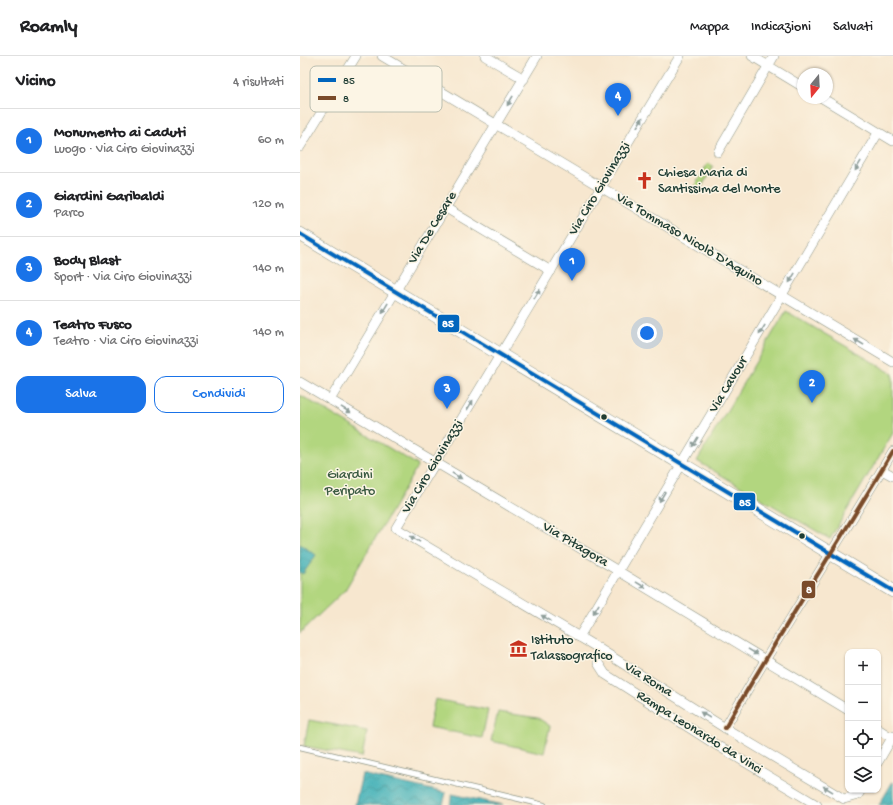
<!DOCTYPE html>
<html lang="it">
<meta charset="utf-8">
<style>
:root{--surface:#fff;--page:#f2f2f2;--text:#202124;--muted:#757577;--line:#e0e0e0;--accent:#1a73e8}
body{margin:0;font-family:"Gochi Hand",sans-serif;background:var(--page);color:var(--text)}
.controls{position:absolute;right:12px;bottom:12px;display:grid;overflow:hidden;border-radius:8px;box-shadow:0 1px 3px #0004}
.controls button{width:36px;height:36px;display:grid;place-items:center;padding:0;border:0;border-bottom:1px solid var(--line);background:var(--surface);color:var(--text);font:20px sans-serif}
.compass{position:absolute;left:497px;top:12px;width:36px;height:36px;border-radius:50%;background:var(--surface);box-shadow:0 1px 3px #0004;rotate:198deg}
.you{position:absolute;left:347px;top:277px;width:14px;height:14px;margin:-10px;border:3px solid #fff;border-radius:50%;background:#1a73e8;box-shadow:0 0 0 6px #1a73e833}
.badge{display:grid;place-items:center;width:26px;height:26px;border-radius:50%;background:var(--accent);color:#fff;font-size:13px;font-weight:700}
.pin{position:absolute;translate:-50% -33px;filter:drop-shadow(0 1px 2px #0008)}
.pin::after{content:'';position:absolute;top:21px;width:14px;height:12px;background:inherit;clip-path:polygon(0 0,100% 0,50% 100%)}
.list{margin:0;padding:0;list-style:none}
h2{display:flex;justify-content:space-between;align-items:center;height:52px;margin:0;padding:0 16px;font-size:17px}
h2 small{font-size:13px;font-weight:400;color:var(--muted)}
.list li{display:grid;grid-template-columns:26px 1fr auto;gap:12px;align-items:center;box-sizing:border-box;height:64px;padding:0 16px;border-top:1px solid var(--line)}
.list b{display:block;font-size:15px;white-space:nowrap}
.list p{margin:0;font-size:13px;white-space:nowrap;color:var(--muted)}
.list em{font-size:13px;font-style:normal;color:var(--muted)}
.actions{display:flex;gap:8px;padding:12px 16px}
.actions a{flex:1;padding:9px 0;border:1px solid var(--accent);border-radius:12px;text-align:center;font-size:14px;color:var(--accent)}
.actions .main{background:var(--accent);color:#fff}
.icon{flex:none;width:22px;height:22px;fill:none;stroke:currentColor;stroke-width:2;stroke-linecap:round;stroke-linejoin:round}
.map{position:relative;flex:none;width:593px;height:749px;overflow:hidden}
header{display:flex;align-items:center;gap:24px;box-sizing:border-box;height:56px;padding:0 20px;background:var(--surface);border-bottom:1px solid var(--line)}
header strong{font-size:19px}
nav{display:flex;gap:22px;margin-inline-start:auto;font-size:14px}
main{display:flex}
aside{flex:1;background:var(--surface)}
.map>svg:first-child{display:block}
.grass{fill:url(#grass-tufts);stroke:#688a5a}
.park{fill:#b2d67f;stroke:#688a5a}
.water{fill:url(#water-waves);stroke:#2f7676}
.lines{fill:none;stroke-linecap:round;stroke-linejoin:round}
.lane-casing{stroke:#8b9282;stroke-width:6}
.street-casing{stroke:#8b9282;stroke-width:10}
.secondary-casing{stroke:#8b9282;stroke-width:14}
.lane{stroke:#fff;stroke-width:4.5}
.street{stroke:#fff;stroke-width:9}
.secondary{stroke:#fff;stroke-width:13}
.bus-1-casing{stroke:#fcf5e5;stroke-width:7}
.bus-2-casing{stroke:#fcf5e5;stroke-width:7}
.bus-1{stroke:#0065bd;stroke-width:4}
.bus-2{stroke:#7a4b2a;stroke-width:4}
.oneway{fill:#8f9e9a}
.bus-dot{fill:#1f3d34;stroke:#fcf5e5;stroke-width:1.5}
.labels{text-anchor:middle;dominant-baseline:central;stroke-width:3;stroke-linejoin:round;paint-order:stroke}
.poi-label{font-size:14px;fill:#1f3d34;stroke:#fcf5e5;text-anchor:start}
.street-label{font-size:14px;fill:#1f3d34;stroke:#fcf5e5}
.park-label{font-size:14px;fill:#3c5c43;stroke:#fcf5e5}
.key{fill:#fcf5e5;stroke:#babeb0;stroke-width:1}
.key-label{font-size:11px;fill:#1f3d34}
.line-badge{stroke:#fcf5e5;stroke-width:1.5}
.badge-label{font-size:11px;text-anchor:middle;font-weight:bold;fill:#fff}
</style>
<header>
<strong>Roamly</strong>
<nav><a>Mappa</a><a>Indicazioni</a><a>Salvati</a></nav>
</header>
<main>
<aside>
<h2>Vicino<small>4 risultati</small></h2>
<ul class="list">
<li><span class="badge">1</span><div><b>Monumento ai Caduti</b><p>Luogo · Via Ciro Giovinazzi</p></div><em>60 m</em></li>
<li><span class="badge">2</span><div><b>Giardini Garibaldi</b><p>Parco</p></div><em>120 m</em></li>
<li><span class="badge">3</span><div><b>Body Blast</b><p>Sport · Via Ciro Giovinazzi</p></div><em>140 m</em></li>
<li><span class="badge">4</span><div><b>Teatro Fusco</b><p>Teatro · Via Ciro Giovinazzi</p></div><em>140 m</em></li>
</ul>
<div class="actions"><a class="main">Salva</a><a>Condividi</a></div>
</aside>
<div class="map">
<svg width="593" height="749" viewBox="0 0 593 749">
<defs>
<pattern id="grass-tufts" width="24" height="20" patternUnits="userSpaceOnUse"><rect width="24" height="20" fill="#b2d67f"/><path d="M3 7l-1-3M5 7V3M7 7l1-3M15 17l-1-3M17 17v-4M19 17l1-3" fill="none" stroke="#90af69"/></pattern>
<pattern id="water-waves" width="16" height="10" patternUnits="userSpaceOnUse"><rect width="16" height="10" fill="#3fb0b7"/><path d="M0 5q4-4 8 0t8 0" fill="none" stroke="#349096"/></pattern>
</defs>
<rect width="100%" height="100%" fill="#fcf5e5"/>
<filter id="ink" filterUnits="userSpaceOnUse"><feTurbulence type="fractalNoise" baseFrequency=".025" numOctaves="2"/><feDisplacementMap in="SourceGraphic" scale="8" xChannelSelector="R" yChannelSelector="G"/><feConvolveMatrix kernelMatrix="1 2 1 2 8 2 1 2 1" color-interpolation-filters="sRGB"/></filter>
<filter id="wash" filterUnits="userSpaceOnUse"><feTurbulence type="fractalNoise" baseFrequency=".012" numOctaves="4" result="noise"/><feDisplacementMap in="SourceGraphic" scale="16" xChannelSelector="R" yChannelSelector="G"/><feGaussianBlur stdDeviation="0.9" result="paint"/><feColorMatrix in="noise" values="0 0 0 0 0 0 0 0 0 0 0 0 0 0 0 0 0 1.4 0 .05"/><feComposite in="paint" operator="in"/></filter>
<g filter="url(#wash)">
<rect width="100%" height="100%" fill="#f7e7cf"/>
<polygon class="grass" points="408,107 413,110 400,134 394,131"/>
<g class="park">
<polygon points="486,255 593,318 593,377 530,483 397,405"/>
<polygon points="0,339 116,408 117,411 45,534 0,577"/>
<polygon points="135,643 188,654 182,682 129,671"/>
<polygon points="198,656 238,662 250,670 244,697 191,685"/>
<polygon points="9,664 67,675 62,701 4,690"/>
</g>
<g class="water">
<polygon points="0,488 16,499 3,518 0,516"/>
<polygon points="62,718 146,737 143,749 55,749"/>
<polygon points="593,725 593,749 579,749"/>
<polygon points="152,738 203,749 150,749"/>
</g>
</g>
<g filter="url(#ink)">
<g class="lines">
<defs>
<polyline id="lane" points="0,691 244,749"/>
<g id="street">
<polyline points="82,0 593,306"/>
<polyline points="185,0 224,23"/>
<polyline points="380,0 96,472 298,592 425,672 544,743 558,739 561,734"/>
<polyline points="452,0 503,31"/>
<polyline points="522,42 593,85"/>
<polyline points="0,91 56,0"/>
<polyline points="418,96 474,0"/>
<polyline points="146,152 251,215"/>
<polyline points="0,326 310,510 548,654"/>
<polyline points="30,344 237,0"/>
<polyline points="582,414 593,420"/>
<polyline points="279,581 578,77"/>
<polyline points="298,592 298,607 305,618 413,687 517,749"/>
<path d="M425,672C479,578 538,488 593,395"/>
<polyline points="578,673 592,682"/>
<polyline points="578,706 593,680"/>
</g>
<polyline id="secondary" points="0,178 593,535"/>
</defs>
<use href="#lane" class="lane-casing"/>
<use href="#street" class="street-casing"/>
<use href="#secondary" class="secondary-casing"/>
<use href="#lane" class="lane"/>
<use href="#street" class="street"/>
<use href="#secondary" class="secondary"/>
<defs>
<polyline id="bus-1" points="0,178 593,535"/>
<path id="bus-2" d="M425,672C479,578 538,488 593,395"/>
</defs>
<use href="#bus-1" class="bus-1-casing"/>
<use href="#bus-2" class="bus-2-casing"/>
<use href="#bus-1" class="bus-1"/>
<use href="#bus-2" class="bus-2"/>
</g>
<defs><path id="oneway-solid" d="M-6-.8H1V-3.2L6.5 0L1 3.2V.8H-6Z"/></defs>
<g class="oneway">
<use href="#oneway-solid" transform="translate(210 45) rotate(121)"/>
<use href="#oneway-solid" transform="translate(340 66) rotate(-59)"/>
<use href="#oneway-solid" transform="translate(558 110) rotate(121)"/>
<use href="#oneway-solid" transform="translate(492 222) rotate(121)"/>
<use href="#oneway-solid" transform="translate(237 238) rotate(-59)"/>
<use href="#oneway-solid" transform="translate(85 252) rotate(121)"/>
<use href="#oneway-solid" transform="translate(462 274) rotate(121)"/>
<use href="#oneway-solid" transform="translate(559 286) rotate(-149)"/>
<use href="#oneway-solid" transform="translate(170 349) rotate(-59)"/>
<use href="#oneway-solid" transform="translate(46 354) rotate(31)"/>
<use href="#oneway-solid" transform="translate(395 386) rotate(121)"/>
<use href="#oneway-solid" transform="translate(157 420) rotate(31)"/>
<use href="#oneway-solid" transform="translate(362 441) rotate(121)"/>
<use href="#oneway-solid" transform="translate(115 483) rotate(-149)"/>
<use href="#oneway-solid" transform="translate(341 529) rotate(31)"/>
<use href="#oneway-solid" transform="translate(296 553) rotate(121)"/>
<use href="#oneway-solid" transform="translate(246 562) rotate(-149)"/>
<use href="#oneway-solid" transform="translate(453 596) rotate(31)"/>
<use href="#oneway-solid" transform="translate(405 659) rotate(-148)"/>
<use href="#oneway-solid" transform="translate(528 733) rotate(-149)"/>
</g>
</g>
<defs>
<symbol id="church-bare" viewBox="-9 -9 18 18"><path d="M-1.2-6h2.4v3.5h3.3v2.4h-3.3V6h-2.4V-.1h-3.3v-2.4h3.3Z" fill="#c8321e" stroke="#fcf5e5" stroke-width="2.5" paint-order="stroke"/></symbol>
<symbol id="museum-bare" viewBox="-9 -9 18 18"><path d="M0-6L6-3V-2H-6V-3ZM-5-1h2V3h-2ZM-1-1h2V3h-2ZM3-1h2V3H3ZM-6 4H6V6H-6Z" fill="#c8321e" stroke="#fcf5e5" stroke-width="2.5" paint-order="stroke"/></symbol>
</defs>
<g fill-rule="evenodd">
<use href="#church-bare" x="332" y="112" width="25" height="25"/>
<use href="#museum-bare" x="206" y="580" width="25" height="25"/>
</g>
<g class="bus-dot">
<circle cx="304" cy="361" r="3.5"/>
<circle cx="502" cy="480" r="3.5"/>
</g>
<g class="labels">
<g class="poi-label">
<text x="358" y="117">Chiesa Maria di<tspan x="358" dy="16">Santissima del Monte</tspan></text>
<text x="231" y="584">Istituto<tspan x="231" dy="16">Talassografico</tspan></text>
</g>
<g class="street-label">
<text transform="translate(300 133) rotate(-59)">Via Ciro Giovinazzi</text>
<text transform="translate(133 172) rotate(-59)">Via De Cesare</text>
<text transform="translate(389 184) rotate(31)">Via Tommaso Nicolò D'Aquino</text>
<text transform="translate(429 329) rotate(-59)">Via Cavour</text>
<text transform="translate(133 411) rotate(-59)">Via Ciro Giovinazzi</text>
<text transform="translate(275 489) rotate(31)">Via Pitagora</text>
<text transform="translate(348 624) rotate(32)">Via Roma</text>
<text transform="translate(399 677) rotate(32)">Rampa Leonardo da Vinci</text>
</g>
<g class="park-label">
<text x="50" y="419">Giardini<tspan x="50" dy="16">Peripato</tspan></text>
</g>
</g>
<rect x="10" y="10" width="132" height="46" rx="6" class="key"/>
<rect x="18" y="22" width="18" height="4" fill="#0065bd"/>
<rect x="18" y="40" width="18" height="4" fill="#7a4b2a"/>
<g class="key-label">
<text x="43" y="28">85</text>
<text x="43" y="46">8</text>
</g>
<g class="line-badge">
<rect x="137" y="258" width="23" height="19" rx="4" fill="#0065bd"/>
<rect x="433" y="436" width="23" height="19" rx="4" fill="#0065bd"/>
<rect x="501" y="524" width="15" height="19" rx="4" fill="#7a4b2a"/>
</g>
<g class="badge-label">
<text x="148" y="271">85</text>
<text x="445" y="450">85</text>
<text x="509" y="537">8</text>
</g>
</svg>
<div class="controls">
<button>+</button>
<button>−</button>
<button><svg class="icon" aria-label="locate" viewBox="0 0 24 24"><circle cx="12" cy="12" r="6"/><path d="M12 2v4M12 18v4M2 12h4M18 12h4"/></svg></button>
<button><svg class="icon" aria-label="layers" viewBox="0 0 24 24"><path d="M12 4l9 5-9 5-9-5zM3 14l9 5 9-5"/></svg></button>
</div>
<svg class="compass" viewBox="-18 -18 36 36"><path d="M0-13l5 13h-10z" fill="#e53935"/><path d="M0 13l5-13h-10z" fill="#757577"/></svg>
<div class="you"></div>
<div class="pin badge" style="left:272px;top:225px">1</div>
<div class="pin badge" style="left:512px;top:347px">2</div>
<div class="pin badge" style="left:147px;top:353px">3</div>
<div class="pin badge" style="left:318px;top:60px">4</div>
</div>
</main>
